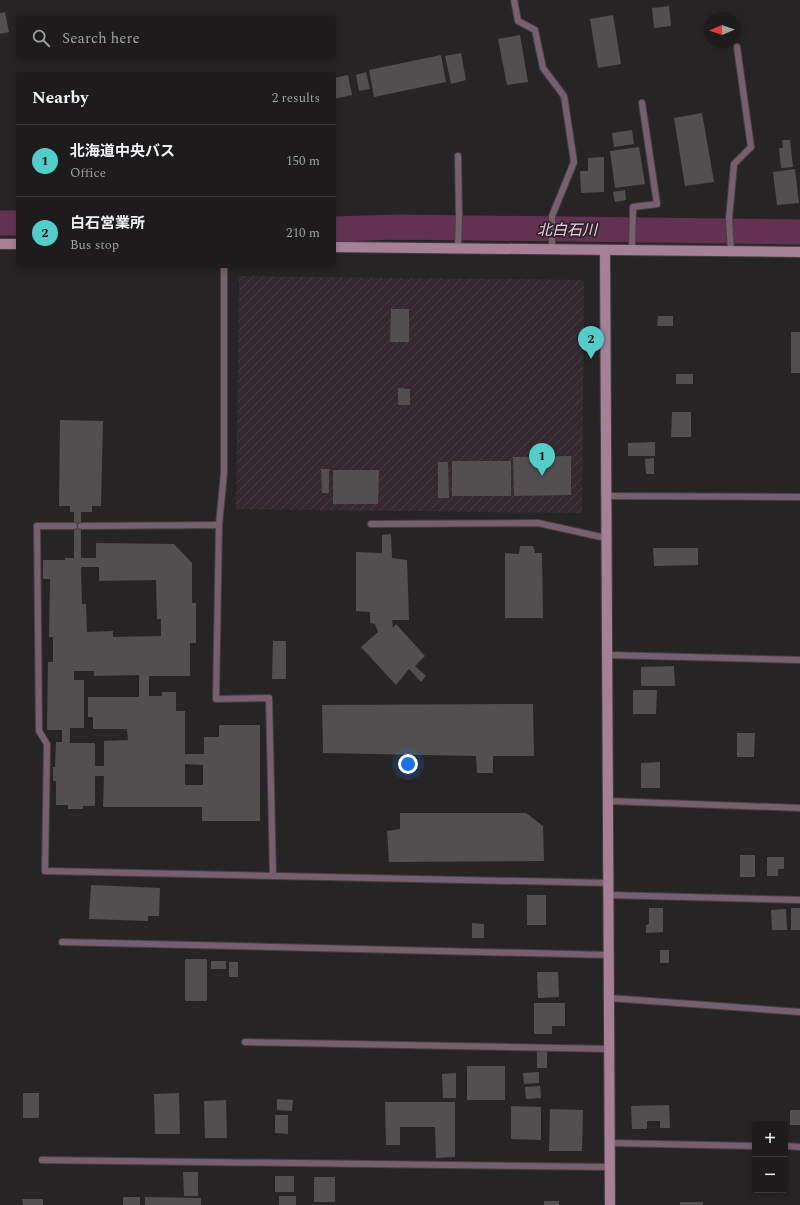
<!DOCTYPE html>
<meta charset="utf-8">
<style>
:root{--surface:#1d1b1c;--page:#252425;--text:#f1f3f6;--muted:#a0a1a3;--line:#3b393b;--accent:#53cdc9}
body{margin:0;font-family:Spectral,"Noto Sans JP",serif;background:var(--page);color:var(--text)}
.controls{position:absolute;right:12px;bottom:12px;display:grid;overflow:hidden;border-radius:4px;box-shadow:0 2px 6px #0003}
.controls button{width:36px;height:36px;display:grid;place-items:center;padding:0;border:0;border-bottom:1px solid var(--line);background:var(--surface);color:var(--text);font:20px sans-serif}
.compass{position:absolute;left:704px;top:12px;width:36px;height:36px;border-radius:50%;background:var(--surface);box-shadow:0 2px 6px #0003;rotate:268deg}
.you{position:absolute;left:408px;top:764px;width:14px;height:14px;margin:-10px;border:3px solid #fff;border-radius:50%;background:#1a73e8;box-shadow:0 0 0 6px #1a73e833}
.badge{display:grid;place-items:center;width:26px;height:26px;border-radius:50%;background:var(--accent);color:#111;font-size:13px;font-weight:700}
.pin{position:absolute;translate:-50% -33px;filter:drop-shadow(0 1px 2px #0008)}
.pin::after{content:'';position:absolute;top:21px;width:14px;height:12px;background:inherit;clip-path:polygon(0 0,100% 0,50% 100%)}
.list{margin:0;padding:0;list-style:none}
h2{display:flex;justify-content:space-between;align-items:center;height:52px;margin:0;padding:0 16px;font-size:17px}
h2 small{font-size:13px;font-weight:400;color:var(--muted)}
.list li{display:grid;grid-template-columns:26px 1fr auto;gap:12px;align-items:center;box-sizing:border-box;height:72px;padding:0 16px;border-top:1px solid var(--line)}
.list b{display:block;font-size:15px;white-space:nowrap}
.list p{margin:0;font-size:13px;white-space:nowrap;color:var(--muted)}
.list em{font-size:13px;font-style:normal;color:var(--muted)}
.icon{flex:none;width:22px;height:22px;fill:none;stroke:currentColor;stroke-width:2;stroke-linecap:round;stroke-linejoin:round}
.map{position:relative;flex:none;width:800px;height:1205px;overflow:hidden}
.search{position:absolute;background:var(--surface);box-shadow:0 2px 6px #0003;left:16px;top:16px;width:320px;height:44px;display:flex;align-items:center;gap:10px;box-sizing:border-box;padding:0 14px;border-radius:4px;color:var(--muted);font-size:15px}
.panel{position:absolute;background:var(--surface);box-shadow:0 2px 6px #0003;left:16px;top:72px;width:320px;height:196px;border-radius:4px}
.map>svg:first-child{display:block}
.industrial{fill:url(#industrial-furrows)}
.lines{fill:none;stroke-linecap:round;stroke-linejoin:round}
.river{stroke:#633252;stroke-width:25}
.building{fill:#534f51;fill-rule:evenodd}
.lane-casing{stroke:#444143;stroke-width:8}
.secondary-casing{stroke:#444143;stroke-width:12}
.lane{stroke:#775f6d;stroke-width:6}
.secondary{stroke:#a68097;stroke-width:10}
.labels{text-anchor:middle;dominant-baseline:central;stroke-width:3.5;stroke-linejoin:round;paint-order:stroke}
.water-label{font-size:15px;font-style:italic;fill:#fac8e6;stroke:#272426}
</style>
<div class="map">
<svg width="800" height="1205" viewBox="0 0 800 1205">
<defs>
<pattern id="industrial-furrows" width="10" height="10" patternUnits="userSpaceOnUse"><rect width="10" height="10" fill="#33292f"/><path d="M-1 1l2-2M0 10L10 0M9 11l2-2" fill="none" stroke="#473e44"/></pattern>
</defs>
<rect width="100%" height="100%" fill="#272426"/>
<polygon class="industrial" points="239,276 584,280 582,513 236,509"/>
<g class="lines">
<g class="river">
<polyline points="0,223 18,223"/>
<polyline points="334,229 399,227 800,232"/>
</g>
</g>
<g class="building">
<polygon points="669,6 671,26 654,28 652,8"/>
<polygon points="5,12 9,32 0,34 0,13"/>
<polygon points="613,15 621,64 598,68 590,19"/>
<polygon points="520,35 528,82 507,85 498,39"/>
<polygon points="461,53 466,80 451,84 445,56"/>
<polygon points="441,55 446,82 374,97 369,70"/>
<polygon points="366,72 370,89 359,91 356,75"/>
<polygon points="348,75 352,95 334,99 334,78"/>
<polygon points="702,113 714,182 685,186 674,118"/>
<polygon points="632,130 634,144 614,147 612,133"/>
<polygon points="782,140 790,140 793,167 781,168 779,148 783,148"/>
<polygon points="639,147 645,184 615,188 610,151"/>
<polygon points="604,157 604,192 581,193 580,171 588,171 588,158"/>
<polygon points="795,169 799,203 777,205 773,172"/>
<polygon points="625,190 626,200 615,202 613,192"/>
<polygon points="391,309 409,309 409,342 390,342"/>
<polygon points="658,316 673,316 673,326 657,326"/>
<rect x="791" y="332" width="9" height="41"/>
<rect x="676" y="374" width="17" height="10"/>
<polygon points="398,388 410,389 410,405 398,405"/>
<polygon points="672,412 691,412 691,437 671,437"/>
<path d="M60,420L103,421L101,506H92V512H81V558H96V543L174,544L192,563V603H196V643H190V676H149V696H162V692H176V711H185V754H204V737H219V725H260V821H202V807H103L104,776H95V806H83V809H68V805H56V781H53V767H55L56,742H62V730H47L48,662H53V637H49L50,579H43V560H65V558H74V512H70V506H59ZM81,567H99V581L156,580L157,619H161V636L113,637V631L87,632L86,604H82ZM74,671H94V676L139,675V697H88V717H93V729H127L128,740L104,741V766H95V743H70V728H84V680H74ZM185,764L203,765V785H185Z"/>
<polygon points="655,442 655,456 628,456 628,443"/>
<polygon points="571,456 571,495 514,496 513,457"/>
<polygon points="654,458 654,474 646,474 645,459"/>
<rect x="452" y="461" width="59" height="35"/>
<polygon points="438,462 448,462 449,498 438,498"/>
<polygon points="321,469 329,469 329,493 322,493"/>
<polygon points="333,470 379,470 378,504 333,504"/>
<polygon points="391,534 392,558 407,560 409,620 392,620 393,628 396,624 425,656 415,666 426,676 421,682 409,669 396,685 361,647 378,632 375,624 370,623 370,612 356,611 356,552 382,553 382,535"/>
<polygon points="520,546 533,546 535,553 542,553 543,618 505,618 505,553 519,554"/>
<polygon points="653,548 698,548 698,565 654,566"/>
<polygon points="273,641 286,641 286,679 272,679"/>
<polygon points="674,666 675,686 641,686 641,667"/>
<polygon points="633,690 657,690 656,714 633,714"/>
<polygon points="533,704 534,756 493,756 493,773 477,773 476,756 323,753 322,705"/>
<polygon points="737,733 755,733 754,757 737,757"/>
<polygon points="660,762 660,788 641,788 641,763"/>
<polygon points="400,813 526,813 543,826 544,861 389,862 387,831 400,829"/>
<rect x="740" y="855" width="15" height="22"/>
<polygon points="767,857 784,857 784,869 778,869 778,876 767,876"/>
<polygon points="91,885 160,888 159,916 148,916 148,921 89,919"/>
<rect x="527" y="895" width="19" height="30"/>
<polygon points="649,908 663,908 663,932 646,933 646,925 649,924"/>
<rect x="791" y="908" width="9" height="22"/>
<polygon points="786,909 787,930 772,930 771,910"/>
<polygon points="472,923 484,924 484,938 472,938"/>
<rect x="660" y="950" width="9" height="13"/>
<rect x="185" y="959" width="22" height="42"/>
<rect x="211" y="961" width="15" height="8"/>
<rect x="229" y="962" width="9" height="15"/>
<polygon points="537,972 558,972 559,997 538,998"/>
<polygon points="534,1003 565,1003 565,1026 552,1026 552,1034 534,1034"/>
<rect x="537" y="1051" width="10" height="17"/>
<rect x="467" y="1066" width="38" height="34"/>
<polygon points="539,1072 539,1083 524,1084 523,1073"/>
<polygon points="456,1073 456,1098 443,1098 442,1074"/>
<polygon points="540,1086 541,1098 526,1099 525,1087"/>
<rect x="23" y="1093" width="16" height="25"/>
<polygon points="179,1093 180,1134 155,1134 154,1094"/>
<polygon points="277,1099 293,1100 292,1111 277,1110"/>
<polygon points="226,1100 227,1138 205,1138 204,1101"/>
<polygon points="385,1102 455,1102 455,1157 436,1158 435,1127 400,1127 400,1145 386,1145"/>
<polygon points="669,1105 670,1128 660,1128 660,1121 647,1121 647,1129 632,1129 631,1106"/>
<polygon points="511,1106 541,1107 541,1140 511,1139"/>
<polygon points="550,1109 583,1110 582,1151 549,1151"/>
<rect x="790" y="1110" width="10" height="15"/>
<polygon points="275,1115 288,1115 288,1134 275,1133"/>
<polygon points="183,1172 198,1172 198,1196 184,1196"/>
<rect x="275" y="1176" width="19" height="16"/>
<rect x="314" y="1177" width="21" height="25"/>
<rect x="279" y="1196" width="17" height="9"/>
<rect x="123" y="1197" width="17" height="8"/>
<polygon points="145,1197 201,1198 201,1205 145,1205"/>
<polygon points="22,1199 43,1199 43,1205 23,1205"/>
<rect x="544" y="1201" width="15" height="4"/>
<rect x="680" y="1202" width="23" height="3"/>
</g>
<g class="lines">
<defs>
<g id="lane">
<polyline points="514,0 518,21 535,30 543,68 564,96 574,162 552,216 552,250"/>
<polyline points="458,249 459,215 458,156"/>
<polyline points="632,251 633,207 657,204 642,103"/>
<polyline points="731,252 729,219 734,164 751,147 737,47"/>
<polyline points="224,266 224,473 219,525 216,699 269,698 273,876"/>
<polyline points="606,496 800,497"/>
<polyline points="371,524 538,523 606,538"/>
<polyline points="74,526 37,526 39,731 47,744 45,871 608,883"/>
<polyline points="81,526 219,525"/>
<polyline points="608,655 800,660"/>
<polyline points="608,801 800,808"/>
<polyline points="608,895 800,900"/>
<polyline points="62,942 608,955"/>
<polyline points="609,998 800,1012"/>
<polyline points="245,1042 610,1049"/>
<polyline points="610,1143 755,1146"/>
<polyline points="785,1146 800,1147"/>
<polyline points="42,1160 610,1167"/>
</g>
<g id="secondary">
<polyline points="0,244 18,244"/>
<polyline points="334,247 800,252"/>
<polyline points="605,250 610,1205"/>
</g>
</defs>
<use href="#lane" class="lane-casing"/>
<use href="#secondary" class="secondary-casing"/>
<use href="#lane" class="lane"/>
<use href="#secondary" class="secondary"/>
</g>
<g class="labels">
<g class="water-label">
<text x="567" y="230">北白石川</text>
</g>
</g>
</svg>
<div class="controls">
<button>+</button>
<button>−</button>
</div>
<svg class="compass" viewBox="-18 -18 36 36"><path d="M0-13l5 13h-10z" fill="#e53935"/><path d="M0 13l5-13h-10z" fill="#a0a1a3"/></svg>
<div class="you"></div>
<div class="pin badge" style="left:542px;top:476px">1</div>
<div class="pin badge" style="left:591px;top:359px">2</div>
<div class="search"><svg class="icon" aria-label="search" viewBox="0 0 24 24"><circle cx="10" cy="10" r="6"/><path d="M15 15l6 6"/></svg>Search here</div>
<section class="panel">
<h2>Nearby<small>2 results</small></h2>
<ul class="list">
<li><span class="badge">1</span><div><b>北海道中央バス</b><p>Office</p></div><em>150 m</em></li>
<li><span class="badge">2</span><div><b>白石営業所</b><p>Bus stop</p></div><em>210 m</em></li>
</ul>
</section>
</div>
